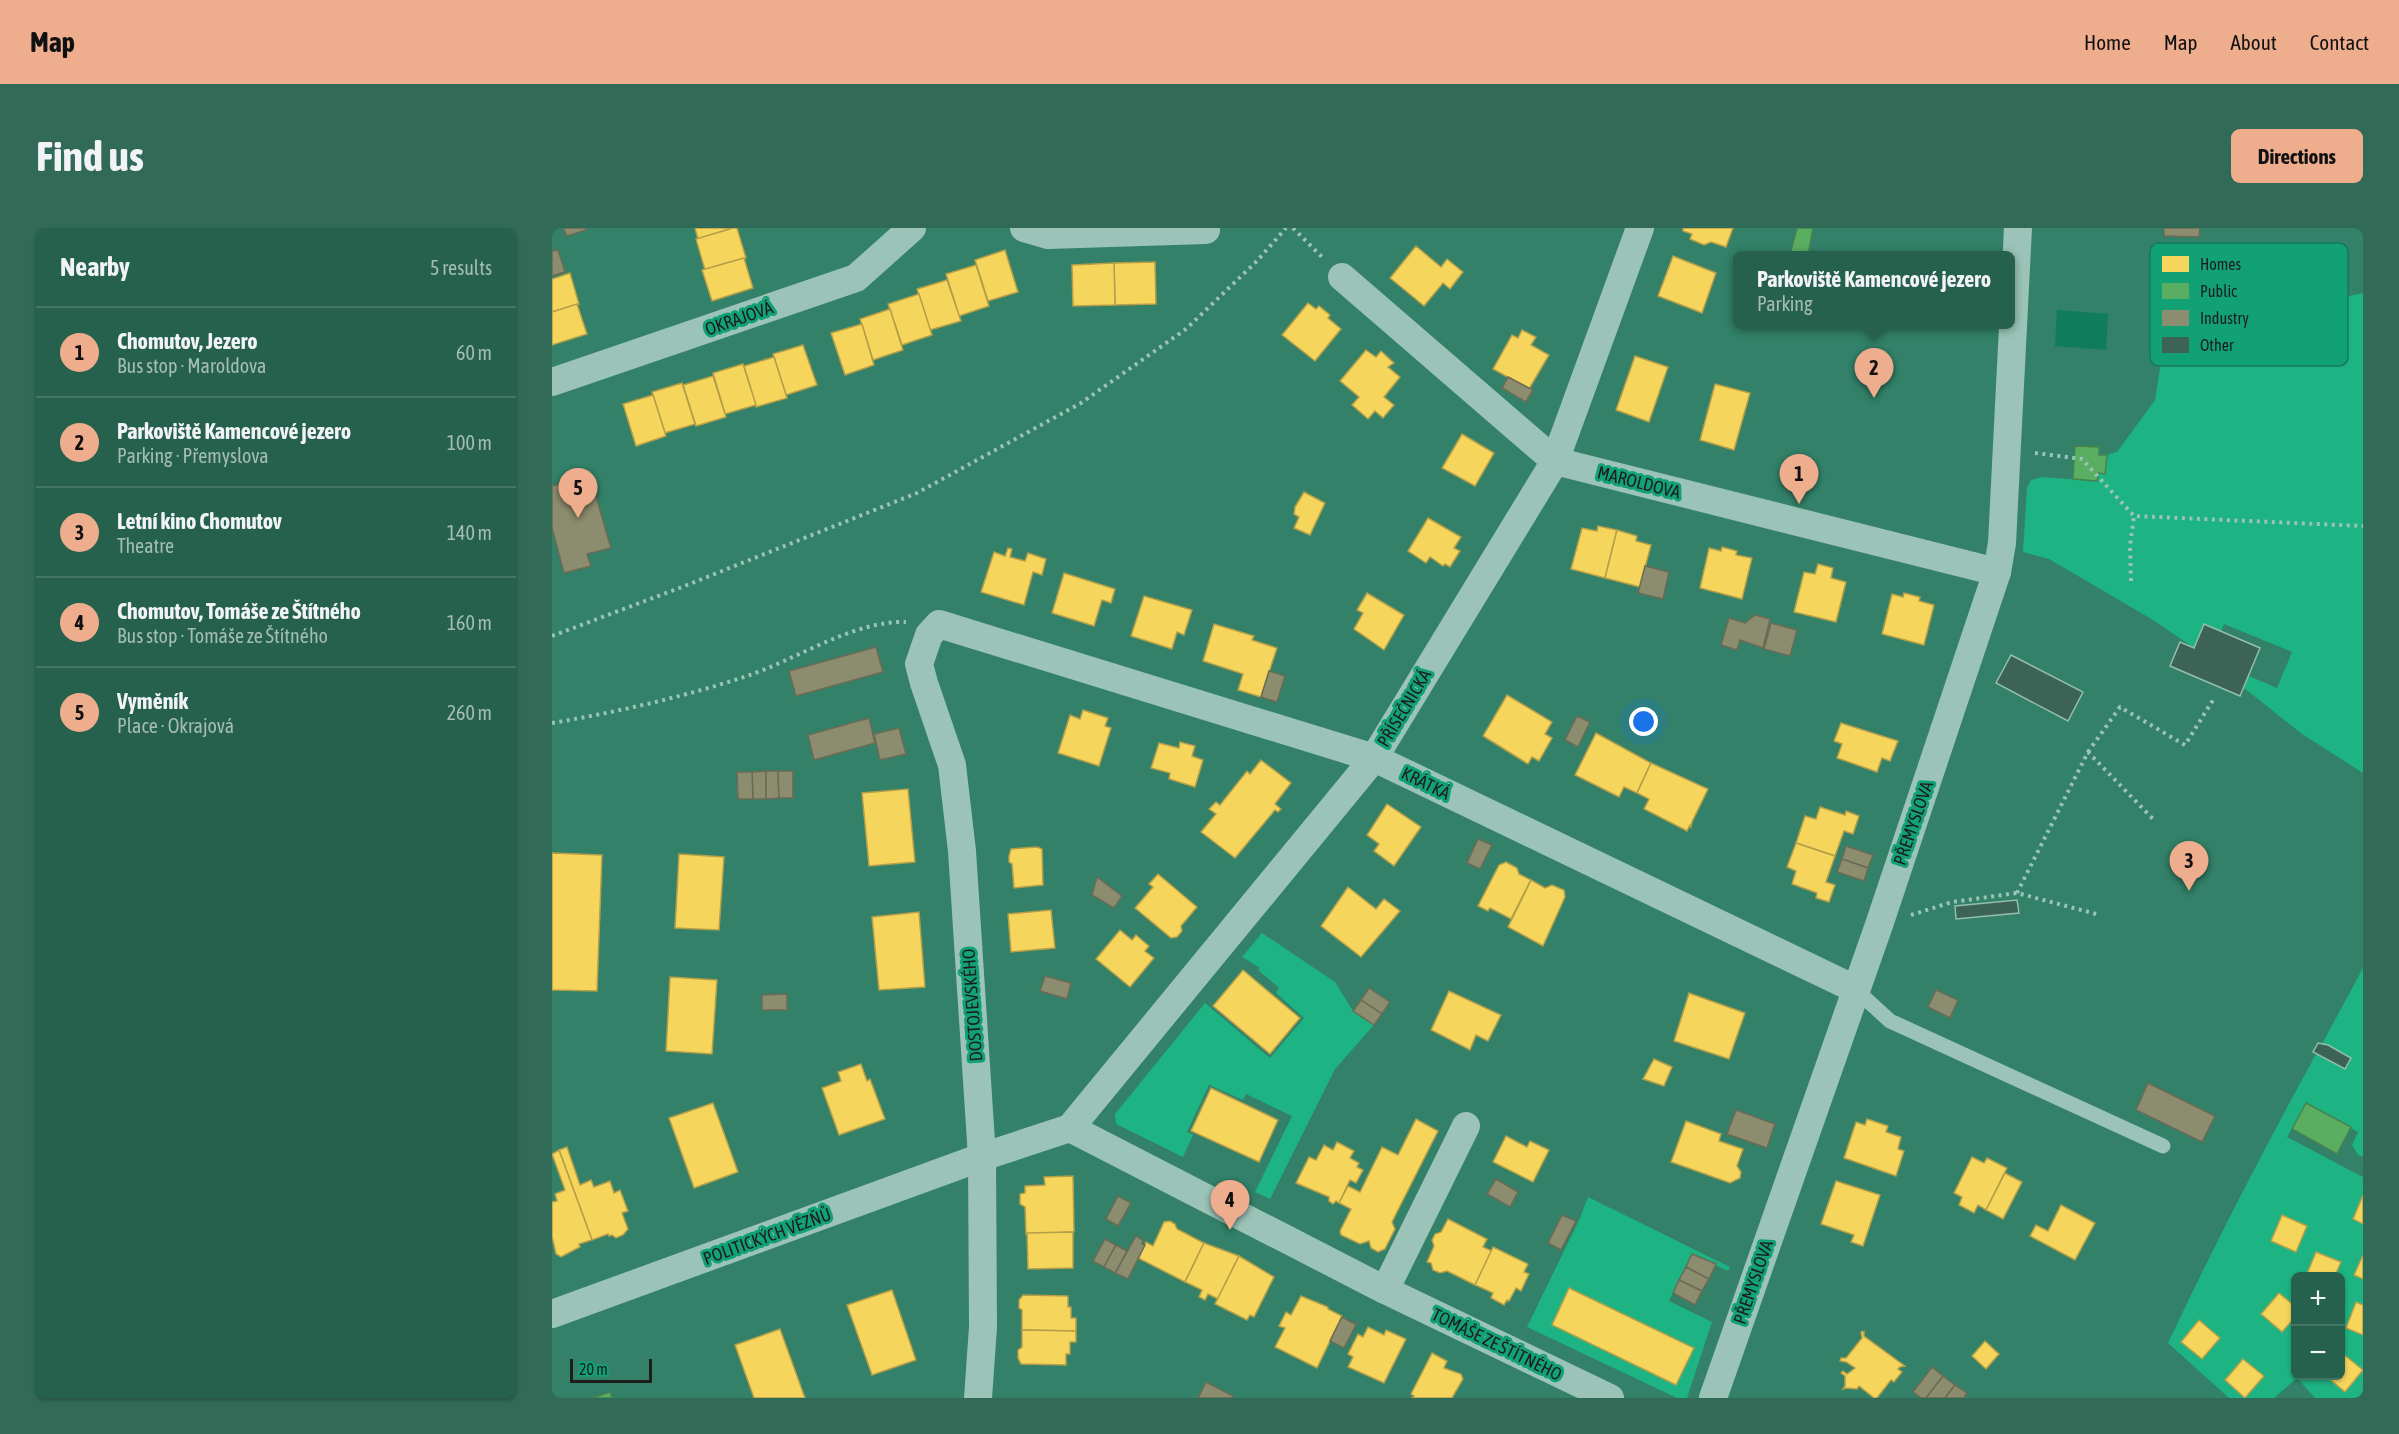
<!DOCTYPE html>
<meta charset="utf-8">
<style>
:root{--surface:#26614e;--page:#326a58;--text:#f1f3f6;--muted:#a4bcb6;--line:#427566;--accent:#eead8d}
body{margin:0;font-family:"Asap Condensed",sans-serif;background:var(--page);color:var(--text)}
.controls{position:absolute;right:18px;bottom:18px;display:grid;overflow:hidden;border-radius:9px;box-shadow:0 2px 4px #0004}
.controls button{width:54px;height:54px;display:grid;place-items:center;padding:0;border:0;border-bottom:2px solid var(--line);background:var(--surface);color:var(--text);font:30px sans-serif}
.scale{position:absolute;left:18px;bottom:15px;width:82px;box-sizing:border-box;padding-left:6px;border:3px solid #1d1d1d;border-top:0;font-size:16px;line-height:21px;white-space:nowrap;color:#1d1d1d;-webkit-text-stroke:4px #12a175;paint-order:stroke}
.you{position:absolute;left:1092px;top:494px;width:21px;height:21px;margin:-15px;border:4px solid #fff;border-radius:50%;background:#1a73e8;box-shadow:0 0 0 9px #1a73e833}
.badge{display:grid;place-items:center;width:39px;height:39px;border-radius:50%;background:var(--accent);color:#111;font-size:20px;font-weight:700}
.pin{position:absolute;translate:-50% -50px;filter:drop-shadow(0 2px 3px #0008)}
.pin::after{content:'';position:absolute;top:32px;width:21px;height:18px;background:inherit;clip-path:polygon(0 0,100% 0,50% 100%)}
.popup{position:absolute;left:1181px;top:23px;width:282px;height:78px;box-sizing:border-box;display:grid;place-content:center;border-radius:9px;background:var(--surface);filter:drop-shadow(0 2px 4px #0005);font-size:20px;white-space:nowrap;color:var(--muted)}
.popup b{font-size:22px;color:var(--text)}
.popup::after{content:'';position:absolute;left:50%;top:100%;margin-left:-12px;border:12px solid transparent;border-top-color:var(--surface)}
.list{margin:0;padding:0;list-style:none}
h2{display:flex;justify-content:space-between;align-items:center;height:78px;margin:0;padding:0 24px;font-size:26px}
h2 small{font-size:20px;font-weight:400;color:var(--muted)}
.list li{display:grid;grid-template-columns:39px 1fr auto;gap:18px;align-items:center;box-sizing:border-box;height:90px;padding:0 24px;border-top:2px solid var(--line)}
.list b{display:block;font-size:22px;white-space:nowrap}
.list p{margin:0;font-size:20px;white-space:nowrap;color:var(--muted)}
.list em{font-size:20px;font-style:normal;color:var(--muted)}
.map{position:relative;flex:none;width:1811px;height:1170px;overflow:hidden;border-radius:9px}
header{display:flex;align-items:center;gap:36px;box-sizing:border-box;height:84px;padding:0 30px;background:var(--accent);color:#111}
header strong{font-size:28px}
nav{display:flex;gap:33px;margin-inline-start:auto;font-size:21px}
.intro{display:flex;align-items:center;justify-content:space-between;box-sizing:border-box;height:144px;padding:0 36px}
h1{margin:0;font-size:42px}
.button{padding:15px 27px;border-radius:9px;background:var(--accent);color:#111;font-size:21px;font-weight:700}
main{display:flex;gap:36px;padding:0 36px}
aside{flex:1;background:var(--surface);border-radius:9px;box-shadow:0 2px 4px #0004}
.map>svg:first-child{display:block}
.green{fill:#1db383;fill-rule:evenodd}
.water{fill:#0f7d5c}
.homes{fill:#f6d55c;stroke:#b59e49;stroke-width:1.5}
.public{fill:#5aae61;stroke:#48824d;stroke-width:1.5}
.industry{fill:#8c8c6e;stroke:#6b6b56;stroke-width:1.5}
.building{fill:#3d6256;stroke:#93beb0;stroke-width:1.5}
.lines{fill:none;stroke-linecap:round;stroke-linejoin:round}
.path{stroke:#9bc3b7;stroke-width:4;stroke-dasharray:3 4.5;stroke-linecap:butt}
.service{stroke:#9bc3b7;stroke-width:15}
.minor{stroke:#9bc3b7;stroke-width:28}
.labels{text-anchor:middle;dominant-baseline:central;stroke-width:6;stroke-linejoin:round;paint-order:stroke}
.street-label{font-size:18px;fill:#1d1d1d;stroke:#12a175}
.key{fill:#12a175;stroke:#15795b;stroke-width:1.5}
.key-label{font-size:16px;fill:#1d1d1d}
</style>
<header>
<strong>Map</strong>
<nav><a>Home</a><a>Map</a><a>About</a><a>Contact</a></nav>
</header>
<div class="intro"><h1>Find us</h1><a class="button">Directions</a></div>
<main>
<aside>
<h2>Nearby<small>5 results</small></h2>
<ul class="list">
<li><span class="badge">1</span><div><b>Chomutov, Jezero</b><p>Bus stop · Maroldova</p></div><em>60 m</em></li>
<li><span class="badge">2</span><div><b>Parkoviště Kamencové jezero</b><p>Parking · Přemyslova</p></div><em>100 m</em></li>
<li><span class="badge">3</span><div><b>Letní kino Chomutov</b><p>Theatre</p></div><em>140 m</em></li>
<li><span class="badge">4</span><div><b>Chomutov, Tomáše ze Štítného</b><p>Bus stop · Tomáše ze Štítného</p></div><em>160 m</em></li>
<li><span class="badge">5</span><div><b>Vyměník</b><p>Place · Okrajová</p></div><em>260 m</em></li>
</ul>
</aside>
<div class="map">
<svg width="1811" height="1170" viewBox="0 0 1811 1170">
<rect width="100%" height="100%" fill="#328168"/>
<g class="green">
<polygon points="1811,65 1811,545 1750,506 1692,460 1697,448 1725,460 1740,424 1672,396 1669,404 1651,397 1642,420 1601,392 1497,331 1471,324 1475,260 1479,252 1490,249 1545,253 1546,245 1553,246 1555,227 1565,224 1603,172 1614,103 1636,99 1637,104 1787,72 1789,79 1793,77 1792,69"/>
<polygon points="710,705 783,754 801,783 822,797 783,841 718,971 703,964 740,888 694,866 691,872 657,857 635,904 641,907 631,929 564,896 563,886 653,775 718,830 752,790 724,765 727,760 706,742 708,740 690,729"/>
<path d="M1811,740V929L1806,927L1800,917L1806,904L1755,875L1735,909L1811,949V1170H1763L1745,1150L1722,1170H1677L1616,1115C1662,1017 1712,921 1764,826L1792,841L1798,830L1776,817L1770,816ZM1744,1048H1788V1148H1744Z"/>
<polygon points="1036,969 1178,1039 1176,1043 1140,1026 1117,1073 1160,1094 1135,1170 1125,1170 975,1099 1028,990"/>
</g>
<polygon class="water" points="1505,82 1556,86 1554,122 1503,118"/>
<g class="homes">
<polygon points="143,0 181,0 146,11"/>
<polygon points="181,0 185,0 194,30 153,42 144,11"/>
<polygon points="1131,0 1181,0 1174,19 1159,14 1152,17 1138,11 1140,6 1131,3"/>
<polygon points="864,18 889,39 895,31 911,44 898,61 891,55 872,78 838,50"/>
<polygon points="453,22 466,64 436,73 423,32"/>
<polygon points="1121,28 1164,45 1150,85 1106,68"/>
<polygon points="192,30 201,60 160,73 150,42"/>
<polygon points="603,34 604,76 563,77 562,35"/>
<polygon points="562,35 563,77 521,78 520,37"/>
<polygon points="424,37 437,78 407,88 394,46"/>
<polygon points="18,45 27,76 0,84 0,51"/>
<polygon points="395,52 409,93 378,102 365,61"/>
<polygon points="367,66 380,107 350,117 336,76"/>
<polygon points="756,75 764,81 767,78 778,87 776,90 789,101 763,133 730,107"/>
<polygon points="25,76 35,106 0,117 0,84"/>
<polygon points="338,81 351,122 321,132 308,91"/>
<polygon points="310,96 322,137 293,147 279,105"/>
<polygon points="970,102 984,109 979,117 997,127 977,161 941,141 960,107 966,110"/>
<polygon points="251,117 265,157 234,167 221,126"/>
<polygon points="814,122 824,129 829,123 842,135 836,139 848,149 832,169 842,177 831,190 823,183 816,191 800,177 807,169 788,153"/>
<polygon points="1083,128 1116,139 1097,194 1064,182"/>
<polygon points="222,129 235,170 204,179 192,138"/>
<polygon points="191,136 204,177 173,186 161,145"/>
<polygon points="161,148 174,189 144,198 131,157"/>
<polygon points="130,155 143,196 113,205 100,164"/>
<polygon points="1163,156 1198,165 1182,222 1148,212"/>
<polygon points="101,167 114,208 84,218 71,176"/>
<polygon points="910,206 942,225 923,258 890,240"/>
<polygon points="752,264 773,275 758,307 742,300 747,289 742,286 743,279"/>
<polygon points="876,290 909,309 902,320 908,323 898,339 893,336 891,338 878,329 874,335 856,323"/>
<polygon points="1046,298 1065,302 1053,350 1019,341 1030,300 1045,303"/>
<polygon points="1065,302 1085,308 1084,313 1099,317 1088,359 1053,350"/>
<polygon points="1170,319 1185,323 1184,327 1200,330 1190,371 1148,360 1157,320 1169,323"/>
<polygon points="456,320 460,321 458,329 473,333 476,325 494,331 490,347 481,344 472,377 429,364 442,324 453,328"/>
<polygon points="1266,336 1281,340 1279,350 1294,354 1284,394 1242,384 1252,344 1263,346"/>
<polygon points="512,345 563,361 559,375 550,372 542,398 500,385"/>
<polygon points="815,365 852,387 832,422 802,401 811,385 805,382"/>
<polygon points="1352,365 1368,369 1367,373 1382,377 1372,417 1330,406 1340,366 1351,369"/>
<polygon points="592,368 640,382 632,407 625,404 620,421 579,408"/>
<polygon points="662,396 702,408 700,412 725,420 709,469 686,462 691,446 651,433"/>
<polygon points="955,467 1000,494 993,506 1000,510 987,533 980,529 976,536 931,508"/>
<polygon points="531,482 556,490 553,498 559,500 547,538 506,525 518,487 528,491"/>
<polygon points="1289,495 1346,513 1338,533 1330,530 1325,544 1285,530 1290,516 1282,513"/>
<polygon points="1044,505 1099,535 1085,565 1072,559 1067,569 1023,547"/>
<polygon points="628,514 643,518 640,528 651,532 643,559 617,551 618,545 599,540 607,515 627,520"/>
<polygon points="709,532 739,555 723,576 729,581 726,584 723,582 683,630 649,604 664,586 657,581 664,574 668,577 695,543 698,546"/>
<polygon points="1099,535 1156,561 1140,594 1139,599 1138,597 1135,603 1092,581 1097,571 1085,565"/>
<polygon points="356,561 363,634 317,638 310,565"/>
<polygon points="835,576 869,599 842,638 822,623 827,616 815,607"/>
<polygon points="1268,579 1293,587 1294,583 1307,588 1301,606 1292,603 1283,628 1244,615 1253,588 1264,591"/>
<polygon points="1244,615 1283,628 1274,654 1283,657 1277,674 1264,670 1265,665 1240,656 1244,643 1235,639"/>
<polygon points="485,619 490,621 491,657 462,660 460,636 457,634 457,628 459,621"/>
<polygon points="0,625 50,627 45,763 0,762"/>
<polygon points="127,626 172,629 167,702 123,700"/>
<polygon points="954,634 965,640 967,646 979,652 959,691 938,680 936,683 926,678 947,637"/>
<polygon points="606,646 645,679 629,698 630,703 625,709 619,710 583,680 601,659 597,656"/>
<polygon points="979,652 993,660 1000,657 1012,662 1013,669 991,718 956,699"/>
<polygon points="796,659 824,681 832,671 848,683 809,729 769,698"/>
<polygon points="499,682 503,720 459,724 456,686"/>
<polygon points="367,684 373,759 327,762 320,689"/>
<polygon points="568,702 580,712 584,707 597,718 593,723 602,730 578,759 544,731"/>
<polygon points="691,742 748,790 718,826 661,778"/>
<polygon points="118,749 165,752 160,826 114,823"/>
<polygon points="897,763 949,787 936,813 924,807 918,822 879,802"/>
<polygon points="1137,765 1193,785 1177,831 1122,813"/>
<polygon points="1102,831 1120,839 1112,858 1091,851"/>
<polygon points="309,836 315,853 318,851 333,891 287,907 270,860 289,853 286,844"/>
<polygon points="659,860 726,892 707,934 639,903"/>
<polygon points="161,875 186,944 142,960 117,890"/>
<polygon points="864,891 886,903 840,994 843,1001 833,1021 826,1024 819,1020 817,1013 808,1016 789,1007 788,1003 799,981 787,975 796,958 808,964 830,919 846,927"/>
<polygon points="1315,891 1336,898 1334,904 1349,909 1346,921 1352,923 1344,948 1292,930 1304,894 1313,897"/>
<polygon points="1134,893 1169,906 1167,913 1191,921 1185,938 1189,944 1188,950 1178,955 1119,934"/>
<polygon points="954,908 975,919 978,913 997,922 981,954 941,934"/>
<polygon points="785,914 802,923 798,930 807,935 805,939 811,942 804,955 798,952 787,975 784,973 781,976 777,973 777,969 744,955 757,929 764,932 772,917 781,922"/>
<polygon points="15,919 28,957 39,952 42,959 58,953 62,965 68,962 76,983 70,985 76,1001 71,1007 64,1010 60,1007 57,1008 56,1006 40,1012 7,922"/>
<polygon points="7,922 40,1012 27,1016 28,1019 9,1029 4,1026 0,1008 0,974 5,973 3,966 13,962 0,926"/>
<polygon points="1420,929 1432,935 1435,930 1455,940 1434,982 1426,977 1422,985 1407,977 1410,969 1402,965"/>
<polygon points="1453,945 1470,954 1451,991 1434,982"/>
<polygon points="521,948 522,1004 474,1006 473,979 468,976 468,966 473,965 473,958 493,957 492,949"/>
<polygon points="1284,953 1328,967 1311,1018 1299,1014 1302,1007 1269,996"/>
<polygon points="1811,967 1811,996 1801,991"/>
<polygon points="1509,977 1543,995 1523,1032 1478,1008 1484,997 1496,1003"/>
<polygon points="1730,987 1755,998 1744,1024 1719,1013"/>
<polygon points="896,991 935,1011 931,1019 940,1023 923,1057 895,1043 888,1045 881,1042 879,1035 875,1034 882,1018 880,1012 883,1006 889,1004"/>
<polygon points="618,993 623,996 625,1001 652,1015 633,1054 586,1030 594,1014 601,1018 612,994"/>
<polygon points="521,1004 521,1040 476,1041 475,1005"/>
<polygon points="652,1015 687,1028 666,1071 656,1066 653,1072 647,1069 650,1062 633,1054"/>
<polygon points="941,1019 976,1036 972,1044 977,1046 969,1063 964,1060 957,1073 955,1072 952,1077 939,1070 941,1065 923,1057"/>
<polygon points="1764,1024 1789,1034 1783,1048 1754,1048"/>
<polygon points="1811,1027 1811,1051 1802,1047"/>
<polygon points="687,1028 722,1049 702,1089 698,1087 695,1092 663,1076"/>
<polygon points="1017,1060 1142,1120 1124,1157 1000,1097"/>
<polygon points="340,1062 364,1132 320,1147 295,1077"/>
<polygon points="1727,1065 1744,1079 1744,1088 1730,1104 1709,1086"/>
<polygon points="471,1067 516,1068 516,1079 519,1079 519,1090 524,1090 524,1103 470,1102 470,1082 467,1080 467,1072"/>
<polygon points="749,1068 776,1079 776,1081 790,1088 765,1140 723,1119 733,1100 727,1098 734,1084 739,1087"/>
<polygon points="1804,1074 1811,1077 1811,1107 1794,1100"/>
<polygon points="1647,1092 1668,1110 1650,1131 1629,1114"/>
<polygon points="816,1099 832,1107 834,1102 854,1111 832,1155 796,1139 801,1129 796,1126 806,1106 811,1109"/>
<polygon points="228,1101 253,1170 202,1170 183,1117"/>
<polygon points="470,1102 524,1103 524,1114 518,1114 518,1126 514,1126 514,1137 469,1136 466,1130 466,1122 470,1119"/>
<polygon points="1312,1103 1312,1108 1353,1138 1348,1139 1346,1141 1350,1144 1342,1154 1339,1152 1325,1170 1322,1170 1307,1158 1305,1161 1294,1160 1291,1161 1293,1158 1293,1148 1289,1145 1291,1143 1295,1146 1303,1140 1294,1134 1288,1133 1289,1130 1294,1130 1310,1110 1309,1104"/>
<polygon points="1433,1113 1447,1126 1434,1141 1420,1128"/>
<polygon points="880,1125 895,1133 892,1140 909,1146 911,1151 900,1170 860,1170 862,1168 859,1166"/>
<polygon points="1790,1125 1811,1142 1793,1164 1774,1148 1788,1148"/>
<polygon points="1691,1131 1712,1148 1693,1170 1673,1152"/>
</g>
<g class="public">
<polygon points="1245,0 1261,0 1256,27 1238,27"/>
<polygon points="1523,218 1547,219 1547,227 1555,227 1553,246 1546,245 1545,253 1521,251"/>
<polygon points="1754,875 1799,899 1785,926 1740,901"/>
<polygon points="58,1164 60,1170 40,1170"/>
</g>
<g class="industry">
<polygon points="11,0 34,0 34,2 15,8"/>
<polygon points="1612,0 1648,0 1647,9 1612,8"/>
<polygon points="6,22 13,44 0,48 0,23"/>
<polygon points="956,149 981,162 974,174 950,160"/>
<polygon points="38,248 59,320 35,326 39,338 12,345 0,300 0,258"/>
<polygon points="1093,338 1117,344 1111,371 1086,365"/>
<polygon points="1203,387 1218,391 1211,420 1188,412 1185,422 1169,417 1177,390 1193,395"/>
<polygon points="1219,395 1245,402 1238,428 1212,421"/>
<polygon points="324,419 331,444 244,468 237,443"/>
<polygon points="717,443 733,448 725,474 709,469"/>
<polygon points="1025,488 1038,494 1026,519 1013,512"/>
<polygon points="317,490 323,515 262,532 256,507"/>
<polygon points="347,500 354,526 328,532 322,506"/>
<polygon points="214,543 214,571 201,571 200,544"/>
<polygon points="214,543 226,543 227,570 214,571"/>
<polygon points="226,543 241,543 241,570 227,570"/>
<polygon points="185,544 200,544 201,571 186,571"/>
<polygon points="926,611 940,617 928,641 915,635"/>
<polygon points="1294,618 1321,627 1316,640 1290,631"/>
<polygon points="1290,631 1316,640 1312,653 1285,644"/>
<polygon points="545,649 570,668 562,680 540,667"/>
<polygon points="493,748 519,755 515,771 488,763"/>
<polygon points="817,760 838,774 830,786 809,772"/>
<polygon points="1384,762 1406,772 1398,790 1376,779"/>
<polygon points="235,766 235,782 210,782 210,767"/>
<polygon points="809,772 830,786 822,797 801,783"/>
<polygon points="1596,855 1663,888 1650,914 1584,882"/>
<polygon points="1184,882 1223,896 1215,920 1175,906"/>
<polygon points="944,951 966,964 958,979 935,966"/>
<polygon points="566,968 579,975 566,998 554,991"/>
<polygon points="1010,987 1024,993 1009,1022 996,1015"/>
<polygon points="584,1008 591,1012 590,1016 593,1017 576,1051 563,1045"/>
<polygon points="553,1011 564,1017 552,1039 541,1033"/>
<polygon points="564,1017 575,1023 563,1045 552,1039"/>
<polygon points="1140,1026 1164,1036 1157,1051 1134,1039"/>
<polygon points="1134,1039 1157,1051 1150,1063 1127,1052"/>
<polygon points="1127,1052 1150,1063 1143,1077 1121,1065"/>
<polygon points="790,1089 803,1096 806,1093 792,1120 778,1113"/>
<polygon points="1380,1139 1391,1148 1374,1170 1369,1170 1361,1164"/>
<polygon points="1391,1148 1403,1157 1393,1170 1374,1170"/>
<polygon points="654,1154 681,1168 680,1170 646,1170"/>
<polygon points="1403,1157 1415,1165 1412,1170 1393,1170"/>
</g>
<g class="building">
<polygon points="1652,396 1708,420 1688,468 1618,438 1628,414 1642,420"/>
<polygon points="1459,427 1531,464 1516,493 1444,455"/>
<polygon points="1465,672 1467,685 1404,691 1403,678"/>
<polygon points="1766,815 1776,817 1799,830 1793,841 1761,824"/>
</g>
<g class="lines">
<g class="path">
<polyline points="741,0 770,29"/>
<polyline points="1483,225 1530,231 1582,288 1811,298"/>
<polyline points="1579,353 1578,318 1582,288"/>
<polyline points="0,408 130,359 365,265 529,175 634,101 704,34 734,0"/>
<path d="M0,495C65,484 132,469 195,448C243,432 303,392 354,394"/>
<polyline points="1536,524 1568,479 1633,517 1661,472"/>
<polyline points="1465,665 1536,524 1601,591"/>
<polyline points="1359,687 1400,674 1465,665 1548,687"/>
</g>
<polyline class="service" points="1303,761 1338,793 1611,918"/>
<g class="minor">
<polyline points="472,0 496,7 654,2"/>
<polyline points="790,49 1003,233 1445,344"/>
<polyline points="0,154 304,50 360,0"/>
<polyline points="518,900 822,530 1003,233 1088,0"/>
<polyline points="833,1062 914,898"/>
<polyline points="0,1086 430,929 518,900 833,1062 1058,1170"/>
<polyline points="426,1170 431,1099 430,929 410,623 400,537 372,455 367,436 377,407 387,396 822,530 1303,761"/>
<polyline points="1161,1170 1327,697 1445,344 1450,315 1466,0"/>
</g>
</g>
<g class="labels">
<g class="street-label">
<text transform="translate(187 90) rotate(-19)">OKRAJOVÁ</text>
<text transform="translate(1087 254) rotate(14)">MAROLDOVA</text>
<text transform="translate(852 480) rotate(-59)">PŘÍSEČNICKÁ</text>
<text transform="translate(874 555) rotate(26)">KRÁTKÁ</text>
<text transform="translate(1361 595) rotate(-71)">PŘEMYSLOVA</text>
<text transform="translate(420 777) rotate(-94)">DOSTOJEVSKÉHO</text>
<text transform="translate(215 1008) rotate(-20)">POLITICKÝCH VĚZŇŮ</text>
<text transform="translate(1201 1054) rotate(-71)">PŘEMYSLOVA</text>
<text transform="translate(945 1116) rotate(26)">TOMÁŠE ZE ŠTÍTNÉHO</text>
</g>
</g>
<rect x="1598" y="15" width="198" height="123" rx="9" class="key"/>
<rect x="1610" y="28" width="27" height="16" fill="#f6d55c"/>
<rect x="1610" y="55" width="27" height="16" fill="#5aae61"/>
<rect x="1610" y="82" width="27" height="16" fill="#8c8c6e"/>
<rect x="1610" y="109" width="27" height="16" fill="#3d6256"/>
<g class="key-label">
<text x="1648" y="42">Homes</text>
<text x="1648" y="69">Public</text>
<text x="1648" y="96">Industry</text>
<text x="1648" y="123">Other</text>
</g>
</svg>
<div class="controls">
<button>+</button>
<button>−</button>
</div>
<div class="scale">20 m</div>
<div class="you"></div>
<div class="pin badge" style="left:1247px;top:276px">1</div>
<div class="pin badge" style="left:1322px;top:170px">2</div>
<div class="popup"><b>Parkoviště Kamencové jezero</b>Parking</div>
<div class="pin badge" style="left:1637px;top:663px">3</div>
<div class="pin badge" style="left:678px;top:1002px">4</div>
<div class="pin badge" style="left:26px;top:290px">5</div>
</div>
</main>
